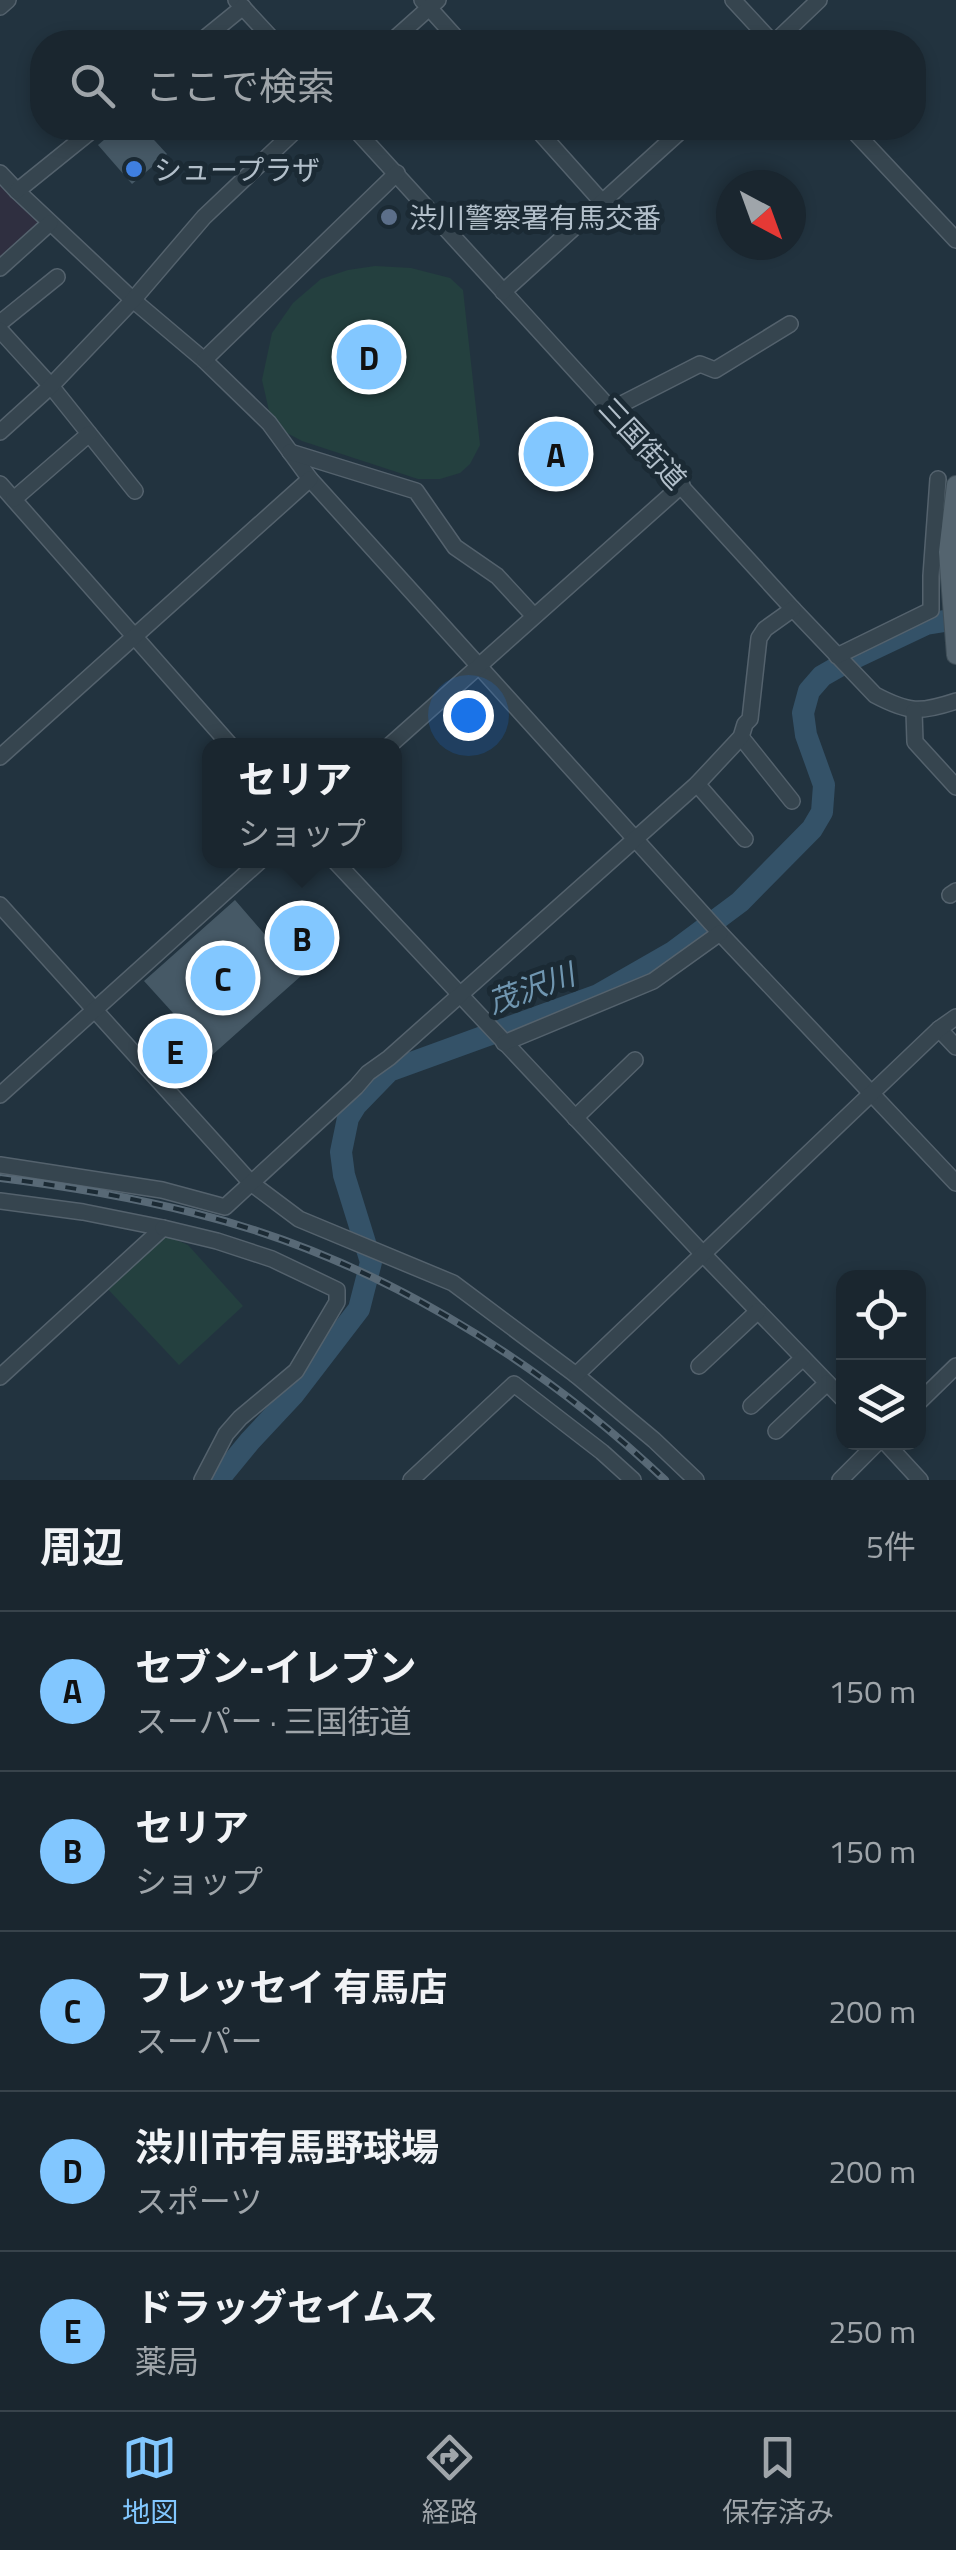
<!DOCTYPE html>
<html lang="ja">
<meta charset="utf-8">
<style>
:root{--surface:#1a262f;--page:#27323b;--text:#f1f3f6;--muted:#9fa5aa;--line:#38434b;--accent:#82c7ff}
body{margin:0;font-family:"Titillium Web","Noto Sans JP",sans-serif;background:var(--page);color:var(--text)}
.controls{position:absolute;right:30px;bottom:30px;display:grid;overflow:hidden;border-radius:20px;box-shadow:0 5px 15px #0003}
.controls button{width:90px;height:90px;display:grid;place-items:center;padding:0;border:0;border-bottom:2px solid var(--line);background:var(--surface);color:var(--text);font:50px sans-serif}
.compass{position:absolute;left:716px;top:170px;width:90px;height:90px;border-radius:50%;background:var(--surface);box-shadow:0 5px 15px #0003;rotate:139deg}
.you{position:absolute;left:468px;top:715px;width:35px;height:35px;margin:-25px;border:8px solid #fff;border-radius:50%;background:#1a73e8;box-shadow:0 0 0 15px #1a73e833}
.badge{display:grid;place-items:center;width:65px;height:65px;border-radius:50%;background:var(--accent);color:#111;font-size:32px;font-weight:700}
.pin{position:absolute;translate:-50% -50%;border:5px solid #fff;box-shadow:0 2px 10px #0006}
.popup{position:absolute;left:202px;top:738px;width:200px;height:130px;box-sizing:border-box;display:grid;place-content:center;border-radius:20px;background:var(--surface);filter:drop-shadow(0 2px 8px #0005);font-size:32px;white-space:nowrap;color:var(--muted)}
.popup b{font-size:38px;color:var(--text)}
.popup::after{content:'';position:absolute;left:50%;top:100%;margin-left:-20px;border:20px solid transparent;border-top-color:var(--surface)}
.list{margin:0;padding:0;list-style:none}
h2{display:flex;justify-content:space-between;align-items:center;height:130px;margin:0;padding:0 40px;font-size:42px}
h2 small{font-size:32px;font-weight:400;color:var(--muted)}
.list li{display:grid;grid-template-columns:65px 1fr auto;gap:30px;align-items:center;box-sizing:border-box;height:160px;padding:0 40px;border-top:2px solid var(--line)}
.list b{display:block;font-size:38px;white-space:nowrap}
.list p{margin:0;font-size:32px;white-space:nowrap;color:var(--muted)}
.list em{font-size:32px;font-style:normal;color:var(--muted)}
.icon{flex:none;width:55px;height:55px;fill:none;stroke:currentColor;stroke-width:2;stroke-linecap:round;stroke-linejoin:round}
.map{position:relative;flex:none;width:956px;height:1480px;overflow:hidden}
.search{position:absolute;background:var(--surface);box-shadow:0 5px 15px #0003;left:30px;right:30px;top:30px;height:110px;display:flex;align-items:center;gap:25px;box-sizing:border-box;padding:0 35px;border-radius:40px;color:var(--muted);font-size:38px}
.sheet{height:930px;background:var(--surface)}
nav{display:flex;justify-content:space-around;align-items:center;box-sizing:border-box;height:140px;border-top:2px solid var(--line);background:var(--surface);font-size:28px;color:var(--muted)}
nav a{display:grid;justify-items:center;gap:5px}
nav .on{color:var(--accent)}
.map>svg:first-child{display:block}
.medical{fill:#2f2f40}
.green{fill:#24403f}
.lines{fill:none;stroke-linecap:round;stroke-linejoin:round}
.river{stroke:#345268;stroke-width:22}
.building{fill:#465966}
.minor-casing{stroke:#54626d;stroke-width:18}
.major-casing{stroke:#3f4e58;stroke-width:20}
.minor{stroke:#36454f;stroke-width:15}
.major{stroke:#54646f;stroke-width:18}
.rail-casing{stroke:#586976;stroke-width:8}
.rail{stroke:#1b2a34;stroke-width:4;stroke-dasharray:11;stroke-linecap:butt}
.shop-dot{fill:#3f7fe0;stroke:#1b2a34;stroke-width:4}
.service-dot{fill:#5c6f8a;stroke:#1b2a34;stroke-width:4}
.labels{text-anchor:middle;dominant-baseline:central;stroke-width:10;stroke-linejoin:round;paint-order:stroke}
.poi-label{font-size:28px;fill:#b2bfca;stroke:#1b2a34;text-anchor:start}
.street-label{font-size:28px;fill:#b2bfca;stroke:#1b2a34}
.water-label{font-size:30px;font-style:italic;fill:#7096b0;stroke:#1b2a34}
</style>
<div class="map">
<svg width="956" height="1480" viewBox="0 0 956 1480">
<rect width="100%" height="100%" fill="#22333f"/>
<polygon class="medical" points="0,179 42,225 0,262"/>
<g class="green">
<polygon points="375,266 411,268 450,278 463,290 480,445 470,464 460,473 440,479 418,479 302,441 283,431 270,415 262,380 272,333 293,303 321,279 348,270"/>
<polygon points="162,1234 188,1245 243,1306 179,1365 105,1286"/>
</g>
<g class="lines">
<polyline class="river" points="218,1480 250,1441 293,1395 359,1309 371,1262 344,1175 341,1152 348,1118 356,1105 389,1071 598,995 673,952 740,902 812,829 822,812 824,785 806,735 803,713 809,691 822,676 850,660 926,624 956,619"/>
</g>
<g class="building">
<polygon points="118,128 143,128 167,154 132,184 98,145"/>
<polygon points="551,434 576,462 562,474 535,447"/>
<polygon points="235,900 301,976 210,1057 212,1060 179,1089 139,1043 173,1013 144,981"/>
<polygon points="298,904 335,945 305,972 268,932"/>
</g>
<g class="lines">
<defs>
<g id="minor">
<polyline points="236,0 275,42"/>
<polyline points="422,0 460,42"/>
<polyline points="733,0 772,42"/>
<polyline points="0,7 8,0"/>
<polyline points="200,42 243,7"/>
<polyline points="391,42 438,0"/>
<polyline points="775,42 819,0"/>
<path d="M354,128L793,609L875,695C909,713 920,713 956,701"/>
<polyline points="536,128 603,203"/>
<polyline points="851,128 956,240"/>
<polyline points="0,173 17,191 133,300 204,360 269,423 310,479 720,933 956,1183"/>
<polyline points="17,191 95,128"/>
<polyline points="0,268 50,223"/>
<polyline points="503,292 684,128"/>
<polyline points="0,323 57,277"/>
<polyline points="0,330 51,386 135,491"/>
<polyline points="204,360 397,173"/>
<polyline points="612,409 700,364 715,370 790,324"/>
<polyline points="0,432 51,386 133,300 204,217 298,128"/>
<polyline points="290,452 416,491 455,547 497,576 534,616"/>
<polyline points="0,484 231,746"/>
<polyline points="14,499 89,434"/>
<polyline points="837,656 931,610 931,576 938,479"/>
<polyline points="914,711 915,742 956,787"/>
<polyline points="741,737 792,801"/>
<polyline points="389,746 682,485"/>
<polyline points="0,757 310,479"/>
<polyline points="697,784 745,839"/>
<polyline points="334,860 702,1253 844,1400"/>
<polyline points="950,895 956,891"/>
<polyline points="0,905 251,1183 299,1219 453,1283 576,1375 654,1440 696,1480"/>
<polyline points="939,1029 956,1047"/>
<polyline points="504,1043 653,981 720,933"/>
<polyline points="0,1095 261,860"/>
<polyline points="575,1118 635,1060"/>
<polyline points="0,1165 162,1190 225,1207 356,1087 368,1073 389,1058 697,784 741,737 745,724 750,719 759,638 765,629 793,609"/>
<polyline points="0,1201 83,1212 163,1228 0,1377"/>
<polyline points="163,1228 217,1241 272,1259 337,1290 337,1302 296,1371 240,1418 226,1434 202,1480"/>
<polyline points="699,1366 758,1311"/>
<polyline points="576,1375 939,1029 956,1017"/>
<polyline points="918,1403 956,1366"/>
<polyline points="751,1406 803,1358"/>
<polyline points="776,1431 827,1383"/>
<polyline points="885,1442 920,1480"/>
<polyline points="411,1480 514,1384 602,1452 633,1480"/>
<polyline points="840,1480 878,1442"/>
</g>
<polyline id="major" points="956,485 948,552 956,655"/>
</defs>
<use href="#minor" class="minor-casing"/>
<use href="#major" class="major-casing"/>
<use href="#minor" class="minor"/>
<use href="#major" class="major"/>
<defs>
<path id="rail" d="M0,1178C65,1186 130,1197 194,1213C370,1256 534,1356 665,1480"/>
</defs>
<use href="#rail" class="rail-casing"/>
<use href="#rail" class="rail"/>
</g>
<circle class="shop-dot" cx="134" cy="169" r="10"/>
<circle class="service-dot" cx="389" cy="217" r="10"/>
<g class="labels">
<g class="poi-label">
<text x="154" y="169">シュープラザ</text>
<text x="409" y="217">渋川警察署有馬交番</text>
</g>
<g class="street-label">
<text transform="translate(643 443) rotate(47)">三国街道</text>
</g>
<g class="water-label">
<text transform="translate(531 988) rotate(-20)">茂沢川</text>
</g>
</g>
</svg>
<div class="controls">
<button><svg class="icon" aria-label="locate" viewBox="0 0 24 24"><circle cx="12" cy="12" r="6"/><path d="M12 2v4M12 18v4M2 12h4M18 12h4"/></svg></button>
<button><svg class="icon" aria-label="layers" viewBox="0 0 24 24"><path d="M12 4l9 5-9 5-9-5zM3 14l9 5 9-5"/></svg></button>
</div>
<svg class="compass" viewBox="-18 -18 36 36"><path d="M0-13l5 13h-10z" fill="#e53935"/><path d="M0 13l5-13h-10z" fill="#9fa5aa"/></svg>
<div class="you"></div>
<div class="pin badge" style="left:556px;top:454px">A</div>
<div class="pin badge" style="left:302px;top:938px">B</div>
<div class="popup"><b>セリア</b>ショップ</div>
<div class="pin badge" style="left:223px;top:978px">C</div>
<div class="pin badge" style="left:369px;top:357px">D</div>
<div class="pin badge" style="left:175px;top:1051px">E</div>
<div class="search"><svg class="icon" aria-label="search" viewBox="0 0 24 24"><circle cx="10" cy="10" r="6"/><path d="M15 15l6 6"/></svg>ここで検索</div>
</div>
<section class="sheet">
<h2>周辺<small>5件</small></h2>
<ul class="list">
<li><span class="badge">A</span><div><b>セブン-イレブン</b><p>スーパー · 三国街道</p></div><em>150 m</em></li>
<li><span class="badge">B</span><div><b>セリア</b><p>ショップ</p></div><em>150 m</em></li>
<li><span class="badge">C</span><div><b>フレッセイ 有馬店</b><p>スーパー</p></div><em>200 m</em></li>
<li><span class="badge">D</span><div><b>渋川市有馬野球場</b><p>スポーツ</p></div><em>200 m</em></li>
<li><span class="badge">E</span><div><b>ドラッグセイムス</b><p>薬局</p></div><em>250 m</em></li>
</ul>
</section>
<nav>
<a class="on"><svg class="icon" aria-label="map" viewBox="0 0 24 24"><path d="M3 6l6-2 6 2 6-2v14l-6 2-6-2-6 2zM9 4v14M15 6v14"/></svg>地図</a>
<a><svg class="icon" aria-label="directions" viewBox="0 0 24 24"><path d="M12 3l9 9-9 9-9-9zM9 14v-3h6M13 9l2 2-2 2"/></svg>経路</a>
<a><svg class="icon" aria-label="saved" viewBox="0 0 24 24"><path d="M7 4h10v16l-5-4-5 4z"/></svg>保存済み</a>
</nav>
